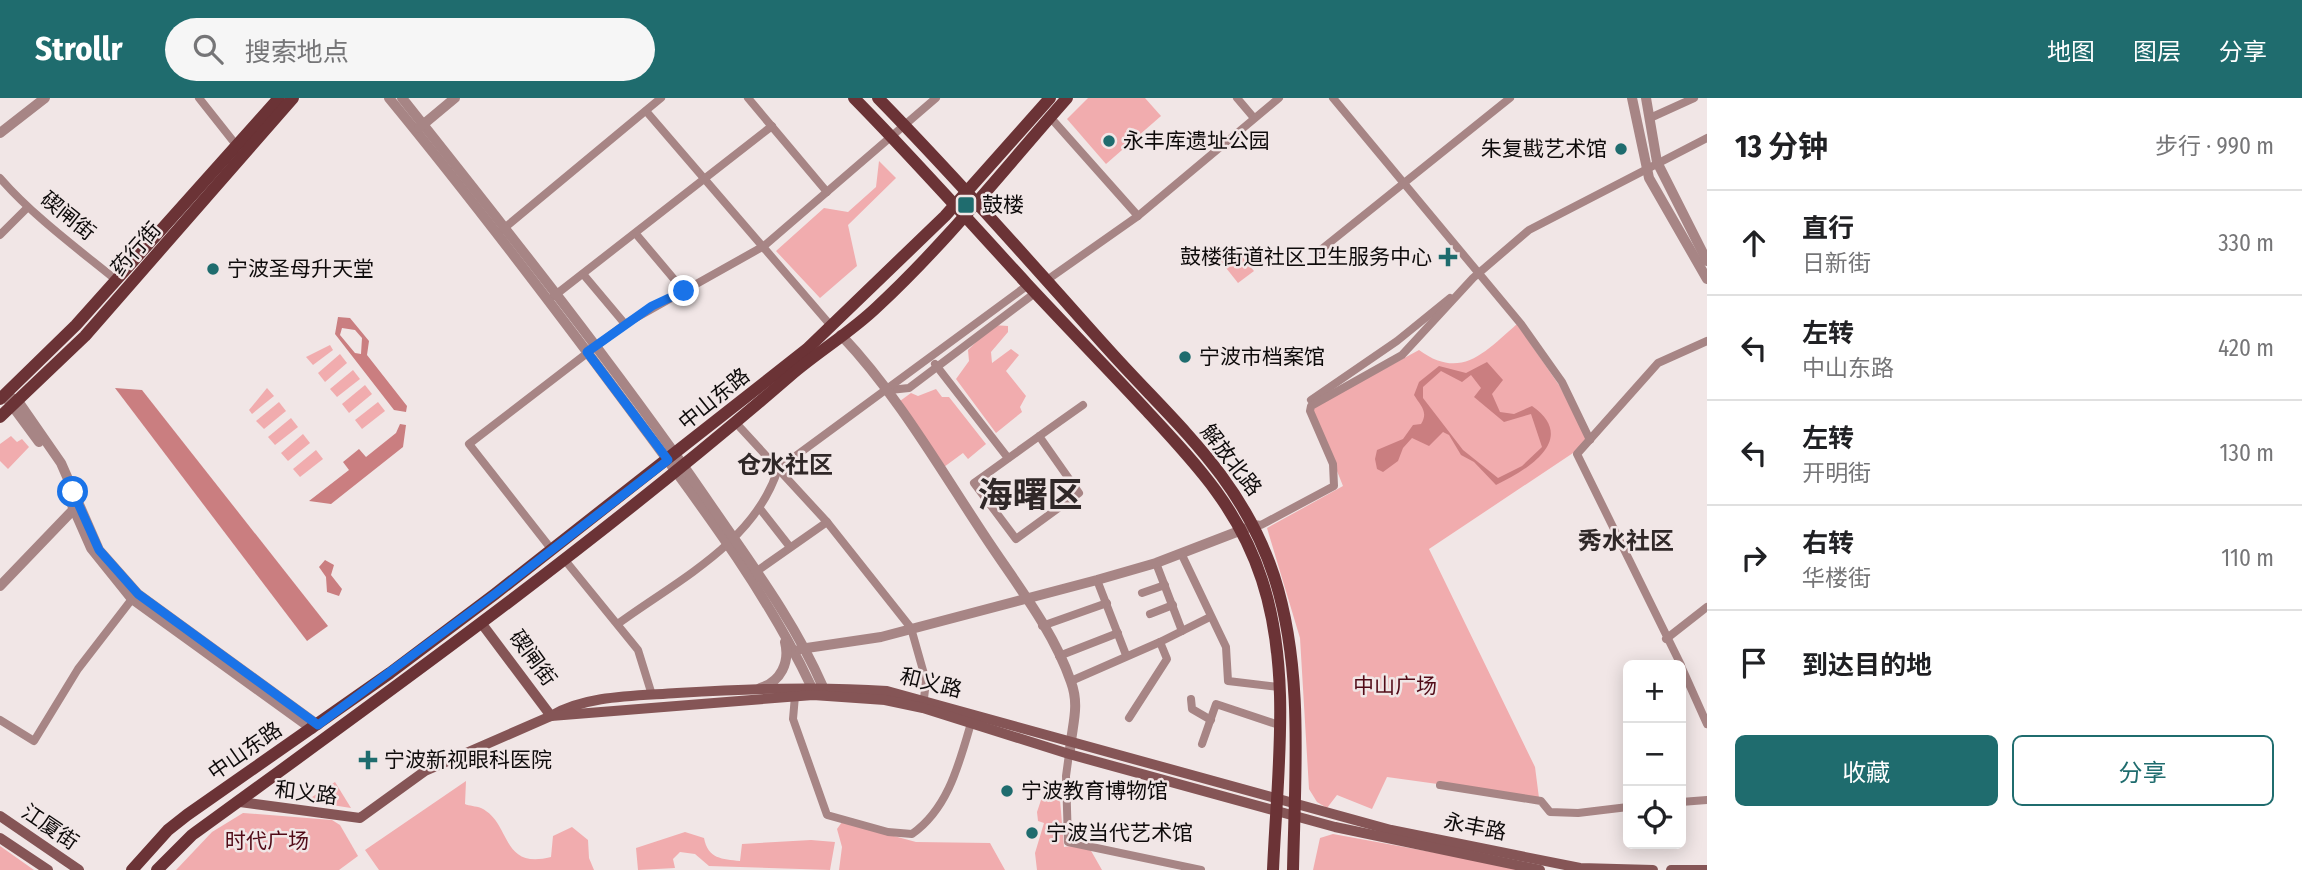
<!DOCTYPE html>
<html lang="zh">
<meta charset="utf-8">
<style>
:root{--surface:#fff;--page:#f6f6f6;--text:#202124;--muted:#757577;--line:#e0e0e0;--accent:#1f6c6e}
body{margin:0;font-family:"Fira Sans Condensed","Noto Sans SC",sans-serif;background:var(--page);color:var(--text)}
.controls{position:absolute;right:21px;bottom:21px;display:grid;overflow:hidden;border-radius:10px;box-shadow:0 4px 18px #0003}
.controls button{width:63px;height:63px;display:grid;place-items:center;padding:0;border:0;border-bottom:2px solid var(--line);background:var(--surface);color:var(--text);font:35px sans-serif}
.stop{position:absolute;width:21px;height:21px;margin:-16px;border:5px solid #1a73e8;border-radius:50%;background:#fff}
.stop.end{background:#1a73e8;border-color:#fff;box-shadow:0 2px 7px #0008}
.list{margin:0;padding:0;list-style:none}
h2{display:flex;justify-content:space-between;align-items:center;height:91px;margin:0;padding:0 28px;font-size:30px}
h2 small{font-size:23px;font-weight:400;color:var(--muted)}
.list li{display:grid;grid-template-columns:46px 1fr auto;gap:21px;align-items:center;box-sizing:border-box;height:105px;padding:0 28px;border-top:2px solid var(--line)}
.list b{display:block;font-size:26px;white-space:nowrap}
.list p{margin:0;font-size:23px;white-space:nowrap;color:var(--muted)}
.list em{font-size:23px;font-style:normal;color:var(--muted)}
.actions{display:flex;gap:14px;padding:21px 28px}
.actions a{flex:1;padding:16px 0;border:2px solid var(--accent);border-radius:10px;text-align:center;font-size:24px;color:var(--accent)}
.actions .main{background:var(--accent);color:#fff}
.icon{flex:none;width:38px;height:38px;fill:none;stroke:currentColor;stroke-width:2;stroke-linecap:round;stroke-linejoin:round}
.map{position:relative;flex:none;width:1707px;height:772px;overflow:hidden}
header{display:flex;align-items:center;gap:42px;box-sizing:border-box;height:98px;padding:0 35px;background:var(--accent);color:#fff}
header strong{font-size:33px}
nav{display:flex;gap:38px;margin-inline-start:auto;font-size:24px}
.search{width:490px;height:63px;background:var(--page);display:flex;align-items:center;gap:18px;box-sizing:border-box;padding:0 24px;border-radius:38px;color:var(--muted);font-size:26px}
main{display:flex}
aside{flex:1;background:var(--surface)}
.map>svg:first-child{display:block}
.green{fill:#f1acae}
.water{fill:#ca7e80;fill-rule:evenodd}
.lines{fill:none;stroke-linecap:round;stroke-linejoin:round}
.minor{stroke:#a78585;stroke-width:8}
.tertiary{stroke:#a78585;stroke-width:10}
.secondary{stroke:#855556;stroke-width:10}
.primary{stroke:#6b3336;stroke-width:12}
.route{stroke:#1a73e8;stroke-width:9}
.poi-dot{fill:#1f6c6e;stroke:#f1e6e6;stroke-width:2.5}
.labels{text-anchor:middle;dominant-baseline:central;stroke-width:5;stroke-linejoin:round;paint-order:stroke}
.poi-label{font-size:21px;fill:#0e0b0b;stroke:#f1e6e6;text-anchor:start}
.street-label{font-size:21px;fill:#0e0b0b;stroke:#f1e6e6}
.park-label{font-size:21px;fill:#510b17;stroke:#f1e6e6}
.quarter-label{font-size:24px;font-weight:bold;fill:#302828;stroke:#f1e6e6}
.town-label{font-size:35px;font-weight:bold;fill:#302828;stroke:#f1e6e6}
</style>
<header>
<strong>Strollr</strong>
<div class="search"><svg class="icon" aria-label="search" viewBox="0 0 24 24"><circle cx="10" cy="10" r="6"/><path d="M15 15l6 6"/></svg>搜索地点</div>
<nav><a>地图</a><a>图层</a><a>分享</a></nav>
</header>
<main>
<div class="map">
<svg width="1707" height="772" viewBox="0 0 1707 772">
<rect width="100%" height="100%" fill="#f1e6e6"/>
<g class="green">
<polygon points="1088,0 1145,0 1161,18 1106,66 1067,21"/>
<polygon points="879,63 896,80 848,127 857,168 820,200 776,153 824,110 848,114 876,89"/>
<polygon points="1234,149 1254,173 1238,185 1219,161"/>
<path d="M1517,226L1559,287L1587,341L1576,353L1429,451L1535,669L1539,700L1387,679L1372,711L1337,697L1327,710L1317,704L1309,691L1300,540L1267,430L1343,388L1313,313L1314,309L1419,252C1461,283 1485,254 1517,226Z"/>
<polygon points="993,227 1008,228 1008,234 991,254 992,265 1011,251 1019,257 1006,273 1026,298 1020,309 1022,314 996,335 956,281 969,263 968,252"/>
<polygon points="330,247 333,252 313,267 306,259"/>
<polygon points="340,256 347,265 325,284 318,275"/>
<polygon points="353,272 360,281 337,299 330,291"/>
<polygon points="365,287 372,296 349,315 342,306"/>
<polygon points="267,290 274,298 252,316 249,312"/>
<polygon points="936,291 942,299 949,299 986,346 968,361 963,355 944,369 900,303 911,295 918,298"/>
<polygon points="279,304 286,313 264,331 256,323"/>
<polygon points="378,304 385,313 362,331 355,322"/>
<polygon points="291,320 298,329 275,347 268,339"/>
<polygon points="303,336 310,345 288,363 281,355"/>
<polygon points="11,338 17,344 22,341 29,349 8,371 0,363 0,346"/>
<polygon points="316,352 323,361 300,379 293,371"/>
<path d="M466,683L465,706C469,708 476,708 481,710C512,725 500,772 551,759L553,738L572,729L588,742L589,760L594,772H379L365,752Z"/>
<polygon points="335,684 351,710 306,703"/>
<polygon points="1045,690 1054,693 1059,690 1064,749 1079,747 1090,751 1102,772 1037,772 1035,755 1044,725 1038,723 1037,714"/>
<polygon points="243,715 332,722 340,727 358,758 339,772 176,772 212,734"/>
<polygon points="842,724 916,744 990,745 1005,772 839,772 842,749 837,731"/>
<path d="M685,734L704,740C708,761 722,761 740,763L742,746L811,742L835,744L830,772L709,768L695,756L680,754L673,761L675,770L638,772L636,750Z"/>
<polygon points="1333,736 1530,772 1313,772 1320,740"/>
<polygon points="0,748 34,772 0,772"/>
</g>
<g class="water">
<path d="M338,219L350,220L369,243L367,257L407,308L406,314L394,312L335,236ZM342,230L355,232L362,240L361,256L355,255L340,237Z"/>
<path d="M1487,264L1503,282L1492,296L1500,314L1514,316L1532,308C1579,341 1527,372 1496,387L1474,364L1461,357L1449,337L1443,334L1429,348L1412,340L1403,350L1398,363L1383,374L1377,371L1375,361L1377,352L1403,341L1413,327L1421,326C1429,314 1420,307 1414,297L1419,284L1439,268L1466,275ZM1441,273L1462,284L1471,277L1481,290L1474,299L1504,324L1531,316L1542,349L1522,368L1498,380L1463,352L1423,300V289Z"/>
<polygon points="115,290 142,292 328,528 307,543"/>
<polygon points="400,326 406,327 403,349 331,406 309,403 349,372 343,364 359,351 366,359 396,335"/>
<polygon points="325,462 334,467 331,477 342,491 339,498 327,494 326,479 319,469"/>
</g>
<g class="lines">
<g class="minor">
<polyline points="199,0 237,48"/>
<polyline points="748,0 827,94"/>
<polyline points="1237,0 1254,20"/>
<polyline points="1333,0 1521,226 1562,284 1590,342"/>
<polyline points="646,13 832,229"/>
<polyline points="1050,19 1138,118"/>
<polyline points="1650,20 1694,0"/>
<path d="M0,80C32,117 78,151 116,182"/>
<polyline points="502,132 661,0"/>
<polyline points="636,136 684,193"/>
<polyline points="0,137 26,111"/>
<polyline points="1318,154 1510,0"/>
<polyline points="583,176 625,226"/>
<polyline points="1047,182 1138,118 1279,0"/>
<polyline points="554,198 772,28"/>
<polyline points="935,266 1008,360"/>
<polyline points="890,292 909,290 1035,195"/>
<polyline points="1311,302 1397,243 1450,200"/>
<polyline points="736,325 827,424 911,530 926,583 923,609"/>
<path d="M1039,338L1079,395L1016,441L974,385C1010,359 1046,333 1083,307"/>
<polyline points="761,412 790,449"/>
<polyline points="1254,426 1261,427 1334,388 1333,366 1310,313 1311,308 1402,257 1473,180 1529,132 1707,40"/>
<polyline points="552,452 469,346 625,226 764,148 936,0"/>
<polyline points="1181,455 1226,549 1228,583 1279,589"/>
<polyline points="564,461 638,552 652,597"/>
<polyline points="1156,465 1182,533"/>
<polyline points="757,473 827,424"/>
<polyline points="1097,482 1126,557"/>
<polyline points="1142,495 1165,487"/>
<polyline points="1150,516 1173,507"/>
<path d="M619,525C678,482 755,444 778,371L1028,187"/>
<polyline points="1042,528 1107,505"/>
<polyline points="1666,541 1707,509"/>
<polyline points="1059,558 1118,535"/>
<polyline points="1681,567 1577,356 1658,265 1707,243"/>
<polyline points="1681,568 1707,626"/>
<polyline points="1071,583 1160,544"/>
<path d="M795,598L793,621L827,717L888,734L912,736C948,711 959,666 971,625"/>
<polyline points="1191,601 1192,611 1211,622"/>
<polyline points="1129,620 1167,561 1160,544 1210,519"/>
<polyline points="0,622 34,643 78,571 132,501"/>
<polyline points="1202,646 1216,606 1279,627"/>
<polyline points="1069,656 1066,678 1068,744 1201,772"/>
<polyline points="1440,687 1541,703 1550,714 1578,715 1628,709"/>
<polyline points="1681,704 1707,702"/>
</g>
<g class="tertiary">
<path d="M389,0C472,101 551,205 629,310C693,397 765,490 811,588"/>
<path d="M402,0C506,131 611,263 706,400C748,462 793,520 823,589"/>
<polyline points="1632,0 1649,80 1707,181"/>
<polyline points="1646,0 1657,64 1707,163"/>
<polyline points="419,30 455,0"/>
<polyline points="0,35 45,0"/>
<path d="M841,237C897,296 939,369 984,437C1014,483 1053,531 1071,584C1080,608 1072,627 1070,652"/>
<polyline points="12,300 18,303 61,365 99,452 138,496 318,627"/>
<polyline points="8,302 39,344"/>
<polyline points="69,400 91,450 132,501 312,631"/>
<polyline points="0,488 73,412"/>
<polyline points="800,551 881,539 1097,482 1156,465 1247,430"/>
<path d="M760,590C781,584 790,564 785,544"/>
</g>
<g class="secondary">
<path d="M482,526L551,618C586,597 636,598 677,595C747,591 816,588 887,593L1391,732L1580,770L1653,772"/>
<polyline points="240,704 360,720 425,673 551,618 813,597 885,602 923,610 1069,656 1335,729 1540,772"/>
<polyline points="0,718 79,772"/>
<polyline points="0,740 48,772"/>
<polyline points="1671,772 1707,772"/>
</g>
<g class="primary">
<path d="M854,0C914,61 970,124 1027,186C1067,229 1108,271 1147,313C1197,367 1239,411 1262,482C1292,574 1277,677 1273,772"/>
<path d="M878,0C957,81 1031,165 1107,250C1174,325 1241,378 1274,478C1304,571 1295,675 1293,772"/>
<polyline points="0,301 76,227 279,0"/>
<polyline points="0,319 85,238 293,0"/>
<polyline points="132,772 168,732 187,717 390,575 495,496 807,251 945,118 1050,0"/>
<path d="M157,772L192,737C396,589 600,442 791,277C819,253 851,234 877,209C947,144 1004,71 1067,0"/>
</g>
</g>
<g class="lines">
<polyline class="route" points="73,394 99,452 138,496 318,627 495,496 668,362 587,254 652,208 684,193"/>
</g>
<g class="poi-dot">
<circle cx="1109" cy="43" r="7"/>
<circle cx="1621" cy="51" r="7"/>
<rect x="957" y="98" width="18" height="18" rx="3.5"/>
<path d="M1444.5 148.5h7v7h7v7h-7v7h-7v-7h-7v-7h7z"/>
<circle cx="213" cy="171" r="7"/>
<circle cx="1185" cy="259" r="7"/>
<path d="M364.5 651.5h7v7h7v7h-7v7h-7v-7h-7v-7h7z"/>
<circle cx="1007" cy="693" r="7"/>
<circle cx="1032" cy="735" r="7"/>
</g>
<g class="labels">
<g class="poi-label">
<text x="1123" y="43">永丰库遗址公园</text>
<text x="1607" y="51" text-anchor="end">朱复戡艺术馆</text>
<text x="982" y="107">鼓楼</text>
<text x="1432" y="159" text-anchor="end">鼓楼街道社区卫生服务中心</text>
<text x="227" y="171">宁波圣母升天堂</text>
<text x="1199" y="259">宁波市档案馆</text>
<text x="384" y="662">宁波新视眼科医院</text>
<text x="1021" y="693">宁波教育博物馆</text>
<text x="1046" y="735">宁波当代艺术馆</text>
</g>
<g class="street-label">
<text transform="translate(68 118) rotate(39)">碶闸街</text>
<text transform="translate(136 151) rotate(-49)">药行街</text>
<text transform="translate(714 301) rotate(-39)">中山东路</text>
<text transform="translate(1231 362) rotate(52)">解放北路</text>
<text transform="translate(533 560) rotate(54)">碶闸街</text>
<text transform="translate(931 585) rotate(14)">和义路</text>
<text transform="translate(245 653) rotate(-35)">中山东路</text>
<text transform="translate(306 695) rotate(7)">和义路</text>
<text transform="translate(50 729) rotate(34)">江厦街</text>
<text transform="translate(1475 729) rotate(11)">永丰路</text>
</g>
<g class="park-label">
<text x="1395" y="588">中山广场</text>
<text x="267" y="743">时代广场</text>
</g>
<g class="quarter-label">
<text x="785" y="367">仓水社区</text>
<text x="1626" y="443">秀水社区</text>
</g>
<g class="town-label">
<text x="1030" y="397">海曙区</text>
</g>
</g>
</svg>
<div class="controls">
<button>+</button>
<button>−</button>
<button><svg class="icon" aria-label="locate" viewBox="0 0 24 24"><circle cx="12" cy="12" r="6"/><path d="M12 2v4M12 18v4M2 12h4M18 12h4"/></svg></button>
</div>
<div class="stop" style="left:73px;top:394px"></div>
<div class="stop end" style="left:684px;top:193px"></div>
</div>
<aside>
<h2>13 分钟<small>步行 · 990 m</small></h2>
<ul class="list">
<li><svg class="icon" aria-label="ahead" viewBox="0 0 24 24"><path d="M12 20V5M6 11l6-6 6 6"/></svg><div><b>直行</b><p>日新街</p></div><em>330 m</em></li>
<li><svg class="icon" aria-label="left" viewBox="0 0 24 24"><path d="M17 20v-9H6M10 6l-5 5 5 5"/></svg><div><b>左转</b><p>中山东路</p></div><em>420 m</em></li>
<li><svg class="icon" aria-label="left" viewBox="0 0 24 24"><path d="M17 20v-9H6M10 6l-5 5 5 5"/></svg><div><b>左转</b><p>开明街</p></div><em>130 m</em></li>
<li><svg class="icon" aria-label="right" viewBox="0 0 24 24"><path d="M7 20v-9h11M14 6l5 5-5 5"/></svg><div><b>右转</b><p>华楼街</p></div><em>110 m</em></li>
<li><svg class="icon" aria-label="arrive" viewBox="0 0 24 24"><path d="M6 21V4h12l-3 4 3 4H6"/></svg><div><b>到达目的地</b></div></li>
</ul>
<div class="actions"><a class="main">收藏</a><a>分享</a></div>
</aside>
</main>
